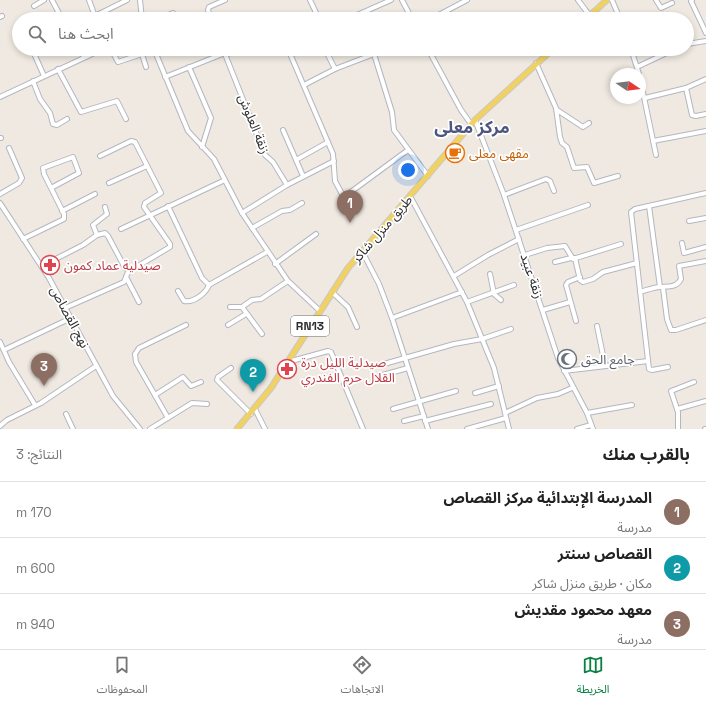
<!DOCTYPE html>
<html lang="ar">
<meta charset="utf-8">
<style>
:root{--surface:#fff;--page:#f2f2f2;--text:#222;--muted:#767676;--line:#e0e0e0;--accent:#0b8043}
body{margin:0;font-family:"Space Grotesk","Noto Sans Arabic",sans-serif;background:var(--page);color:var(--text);direction:rtl}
.compass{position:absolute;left:610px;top:68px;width:36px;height:36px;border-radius:50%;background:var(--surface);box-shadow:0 2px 6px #0003;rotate:103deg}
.you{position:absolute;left:408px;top:170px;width:14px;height:14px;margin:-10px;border:3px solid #fff;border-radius:50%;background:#1a73e8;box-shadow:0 0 0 6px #1a73e833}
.badge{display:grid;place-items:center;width:26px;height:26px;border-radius:50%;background:var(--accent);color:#fff;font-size:13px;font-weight:700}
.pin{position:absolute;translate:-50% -33px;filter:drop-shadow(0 1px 2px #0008)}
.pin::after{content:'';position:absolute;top:21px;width:14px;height:12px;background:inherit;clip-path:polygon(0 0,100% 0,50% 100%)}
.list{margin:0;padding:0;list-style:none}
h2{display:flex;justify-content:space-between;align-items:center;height:52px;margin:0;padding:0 16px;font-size:17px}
h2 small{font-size:13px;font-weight:400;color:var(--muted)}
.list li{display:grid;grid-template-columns:26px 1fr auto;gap:12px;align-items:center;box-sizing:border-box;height:56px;padding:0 16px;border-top:1px solid var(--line)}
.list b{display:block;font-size:15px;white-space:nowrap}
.list p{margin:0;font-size:13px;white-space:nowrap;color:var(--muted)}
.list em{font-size:13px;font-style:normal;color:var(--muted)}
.icon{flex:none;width:22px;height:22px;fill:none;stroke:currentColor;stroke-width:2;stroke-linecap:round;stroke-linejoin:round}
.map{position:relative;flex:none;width:706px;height:429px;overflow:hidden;direction:ltr}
.search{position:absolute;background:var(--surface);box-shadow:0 2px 6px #0003;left:12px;right:12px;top:12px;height:44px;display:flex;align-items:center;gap:10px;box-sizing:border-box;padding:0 14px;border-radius:22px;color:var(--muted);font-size:15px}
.sheet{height:220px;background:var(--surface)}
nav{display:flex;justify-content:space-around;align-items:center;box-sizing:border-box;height:56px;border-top:1px solid var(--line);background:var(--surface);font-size:11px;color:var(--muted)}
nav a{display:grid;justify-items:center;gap:2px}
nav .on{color:var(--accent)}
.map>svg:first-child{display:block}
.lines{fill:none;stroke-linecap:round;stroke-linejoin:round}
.minor-casing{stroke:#b4b7c1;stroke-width:6}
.major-casing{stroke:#c9c9c9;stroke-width:7}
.minor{stroke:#fff;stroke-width:4}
.major{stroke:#f2d163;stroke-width:5}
.labels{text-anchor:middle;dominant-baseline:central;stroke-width:3.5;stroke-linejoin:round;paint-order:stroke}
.shield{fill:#fff;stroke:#6d6d6d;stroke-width:1}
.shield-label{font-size:12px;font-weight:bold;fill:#2e2e2e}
.street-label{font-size:13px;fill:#2e2e2e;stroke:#fff}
.food-label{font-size:13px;fill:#c56008;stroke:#fff;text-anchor:start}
.health-label{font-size:13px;fill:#be3a42;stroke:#fff;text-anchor:start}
.worship-label{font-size:13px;fill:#5b616d;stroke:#fff;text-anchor:start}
.district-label{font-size:17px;font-weight:bold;fill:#4d5680;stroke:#fff}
</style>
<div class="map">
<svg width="706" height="429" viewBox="0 0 706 429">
<rect width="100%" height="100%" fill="#efe9e1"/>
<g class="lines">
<defs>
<g id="minor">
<polyline points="52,0 62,19"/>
<polyline points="89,0 96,19"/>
<polyline points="140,0 142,19"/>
<polyline points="310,0 319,19"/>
<polyline points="402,0 412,19"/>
<polyline points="578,0 590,16"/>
<polyline points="612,0 620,19"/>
<polyline points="656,0 661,8 672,3"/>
<polyline points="692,0 691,1 706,33"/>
<polyline points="34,6 44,0"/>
<polyline points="95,16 127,0"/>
<polyline points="0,17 2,16"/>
<polyline points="50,19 52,19"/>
<polyline points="158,19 173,13 177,19"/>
<polyline points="211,19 208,10 209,7 225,0"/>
<polyline points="348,19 391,0"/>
<polyline points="431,19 467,0"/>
<polyline points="687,44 706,41"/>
<polyline points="32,49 44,76"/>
<polyline points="80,49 84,57"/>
<polyline points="111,49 118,62 142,54 146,67"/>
<polyline points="154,49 188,131 214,159 242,213"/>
<polyline points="223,49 265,155 273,162 287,185 242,213 288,281 320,311"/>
<polyline points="288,49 333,154 335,181 342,194 348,194 408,150"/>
<polyline points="325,49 335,69"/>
<polyline points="428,49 461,110 471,124"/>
<polyline points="631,49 639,74"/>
<polyline points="374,54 392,112 394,130 428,176"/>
<polyline points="226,55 237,49"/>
<polyline points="536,63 556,108 560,137 562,143 567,147 574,168 587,167 594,183 618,176"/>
<polyline points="189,67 211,118 202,147"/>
<polyline points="637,67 675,49"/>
<polyline points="58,69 81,112 117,101 126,119"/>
<polyline points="165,77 225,53"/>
<polyline points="640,78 656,155"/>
<polyline points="33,81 40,99 50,113 53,124 57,125 67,119"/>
<polyline points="304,85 335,69 387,49"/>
<polyline points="686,88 692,115 696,116 706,114"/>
<polyline points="0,97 103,49"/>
<polyline points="645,98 686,88 706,79"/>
<polyline points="557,110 583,127 589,123"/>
<polyline points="475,120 504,195 558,358 587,413 593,429"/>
<polyline points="283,130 303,176"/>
<polyline points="0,138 1,138"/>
<polyline points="653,141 706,131"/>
<polyline points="296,160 328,142"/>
<polyline points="109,183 147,166"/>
<polyline points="287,185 334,161"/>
<polyline points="0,194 19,183 22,178 9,148"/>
<polyline points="504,195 546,179 550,181 554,191"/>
<polyline points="410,196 467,302 494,368 509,429"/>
<polyline points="0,203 49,278 113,396 140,429"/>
<polyline points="168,206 202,278 209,285"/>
<polyline points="649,206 660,287"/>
<polyline points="62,211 95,194"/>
<polyline points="689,221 706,218"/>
<polyline points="252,228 282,211 290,210 302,203"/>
<polyline points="121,229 225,180"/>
<polyline points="516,230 588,205"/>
<polyline points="97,235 93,225 107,214 105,207"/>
<polyline points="23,239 64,219 64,214 44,174 43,168 73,157 79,173 51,188"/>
<polyline points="682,243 684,253 706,247"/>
<polyline points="362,251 379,284 392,318 428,429"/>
<polyline points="525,255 547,248 565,246 573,259 621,244"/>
<polyline points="575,258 580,280 583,282 593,279 603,272 637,263"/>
<polyline points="555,262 571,258"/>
<polyline points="275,264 316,234"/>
<polyline points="42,266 83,245 97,235 105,233 108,236 125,268"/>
<polyline points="490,274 494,294 501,300"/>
<polyline points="454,276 488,255 519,239"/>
<polyline points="126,277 139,302"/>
<polyline points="663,288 667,319 671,330 676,330 706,320"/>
<path d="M178,291L184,301C194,303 206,293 209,285L267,252"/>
<polyline points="332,292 348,307 357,327"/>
<path d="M640,292C646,290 653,288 659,287C666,286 676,289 681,279L679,266L706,261"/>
<polyline points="467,302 514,285"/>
<polyline points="230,307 242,307 252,300 261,299 288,281"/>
<polyline points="242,307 262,334"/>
<polyline points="65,308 124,282 128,272 170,247 170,244 144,207 145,203 161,193 135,142 131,141 100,156"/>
<polyline points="543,310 570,302"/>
<polyline points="392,318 462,292"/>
<polyline points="576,321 566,285 568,282 580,277"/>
<polyline points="228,325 246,314"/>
<polyline points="597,326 605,365"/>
<polyline points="0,342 9,362 35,405"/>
<polyline points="4,350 71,318"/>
<polyline points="288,362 328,351 331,352 363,429"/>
<polyline points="384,364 454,344 482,339 511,329"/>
<polyline points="668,367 652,370 649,369 631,212 635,209 706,193"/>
<polyline points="231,368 218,377 217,380 251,414"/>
<polyline points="564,371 648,361"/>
<polyline points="379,376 408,368"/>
<polyline points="475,393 499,386"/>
<polyline points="155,395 183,377 191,386 201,382"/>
<polyline points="255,409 265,429"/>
<polyline points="393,409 456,391"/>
<polyline points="677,409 706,401"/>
<polyline points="505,413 537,398 558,394 572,388"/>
<polyline points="587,413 632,405"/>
<polyline points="66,414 73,429"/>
<polyline points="168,418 136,362 135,354 139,348 186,325"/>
<polyline points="404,421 424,416"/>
<polyline points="425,421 491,404"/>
<polyline points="0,426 7,420 41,403 96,366"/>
<polyline points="150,429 192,403 207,404"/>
<polyline points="467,429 506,418"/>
<polyline points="577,429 591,425"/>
<polyline points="678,429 678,412 671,391 694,382"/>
<polyline points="705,429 706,429"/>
</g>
<g id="major">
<polyline points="586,19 607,0"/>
<polyline points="237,429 271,388 348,268 475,120 553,49"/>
</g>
</defs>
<use href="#minor" class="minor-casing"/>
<use href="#major" class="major-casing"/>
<use href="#minor" class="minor"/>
<use href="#major" class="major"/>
</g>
<defs>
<symbol id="cafe-ring" viewBox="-11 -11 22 22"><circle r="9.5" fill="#fff" stroke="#e8710a" stroke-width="1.5"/><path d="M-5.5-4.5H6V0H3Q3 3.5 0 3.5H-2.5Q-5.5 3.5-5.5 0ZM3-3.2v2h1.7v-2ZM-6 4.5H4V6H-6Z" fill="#e8710a"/></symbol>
<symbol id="pharmacy-ring" viewBox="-11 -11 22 22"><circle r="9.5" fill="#fff" stroke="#e0444e" stroke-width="1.5"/><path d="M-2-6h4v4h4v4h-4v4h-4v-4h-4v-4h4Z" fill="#e0444e"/></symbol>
<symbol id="mosque-ring" viewBox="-11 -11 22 22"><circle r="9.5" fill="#fff" stroke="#6b7280" stroke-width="1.5"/><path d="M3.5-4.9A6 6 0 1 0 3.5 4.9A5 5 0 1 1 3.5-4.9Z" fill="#6b7280"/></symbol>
</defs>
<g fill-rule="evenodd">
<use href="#cafe-ring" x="444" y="142" width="22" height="22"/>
<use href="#pharmacy-ring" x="39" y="254" width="22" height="22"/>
<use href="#mosque-ring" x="556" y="348" width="22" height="22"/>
<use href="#pharmacy-ring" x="276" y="358" width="22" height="22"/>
</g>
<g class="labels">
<rect class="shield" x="291" y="316" width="38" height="20" rx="3"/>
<g class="shield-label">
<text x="310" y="326">RN13</text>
</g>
<g class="street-label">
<text transform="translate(254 124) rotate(68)">زنقة العلوش</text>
<text transform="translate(382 229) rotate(-49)">طريق منزل شاكر</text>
<text transform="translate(532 276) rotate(71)">زنقة عبيد</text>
<text transform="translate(70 317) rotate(62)">نهج القصاص</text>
</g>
<g class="food-label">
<text x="469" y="153">مقهى معلى</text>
</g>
<g class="health-label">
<text x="64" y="265">صيدلية عماد كمون</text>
<text x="301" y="362">صيدلية الليل درة<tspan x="301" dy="15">القلال حرم الفندري</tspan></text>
</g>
<g class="worship-label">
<text x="581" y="359">جامع الحق</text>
</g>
<g class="district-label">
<text x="472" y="127">مركز معلى</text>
</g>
</g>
</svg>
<svg class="compass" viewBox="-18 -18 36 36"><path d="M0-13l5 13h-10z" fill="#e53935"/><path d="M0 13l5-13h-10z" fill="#767676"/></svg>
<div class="you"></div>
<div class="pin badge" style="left:350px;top:223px;background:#8d6e63">1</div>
<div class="pin badge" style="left:253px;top:392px;background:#0f9aa8">2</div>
<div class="pin badge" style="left:44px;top:386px;background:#8d6e63">3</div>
<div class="search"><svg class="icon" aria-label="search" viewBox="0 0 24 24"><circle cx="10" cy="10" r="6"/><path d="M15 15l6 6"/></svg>ابحث هنا</div>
</div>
<section class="sheet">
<h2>بالقرب منك<small>النتائج: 3</small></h2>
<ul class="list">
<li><span class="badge" style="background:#8d6e63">1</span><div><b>المدرسة الإبتدائية مركز القصاص</b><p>مدرسة</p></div><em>170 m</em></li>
<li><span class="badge" style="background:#0f9aa8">2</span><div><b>القصاص سنتر</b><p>مكان · طريق منزل شاكر</p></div><em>600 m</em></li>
<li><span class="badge" style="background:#8d6e63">3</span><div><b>معهد محمود مقديش</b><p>مدرسة</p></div><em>940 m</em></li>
</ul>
</section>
<nav>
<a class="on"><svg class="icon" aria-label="map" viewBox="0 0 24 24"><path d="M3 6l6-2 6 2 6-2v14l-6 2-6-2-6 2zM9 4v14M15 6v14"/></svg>الخريطة</a>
<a><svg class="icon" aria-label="directions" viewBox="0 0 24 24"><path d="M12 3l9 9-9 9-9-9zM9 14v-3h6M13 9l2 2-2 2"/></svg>الاتجاهات</a>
<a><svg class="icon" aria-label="saved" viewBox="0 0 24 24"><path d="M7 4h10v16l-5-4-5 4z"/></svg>المحفوظات</a>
</nav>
